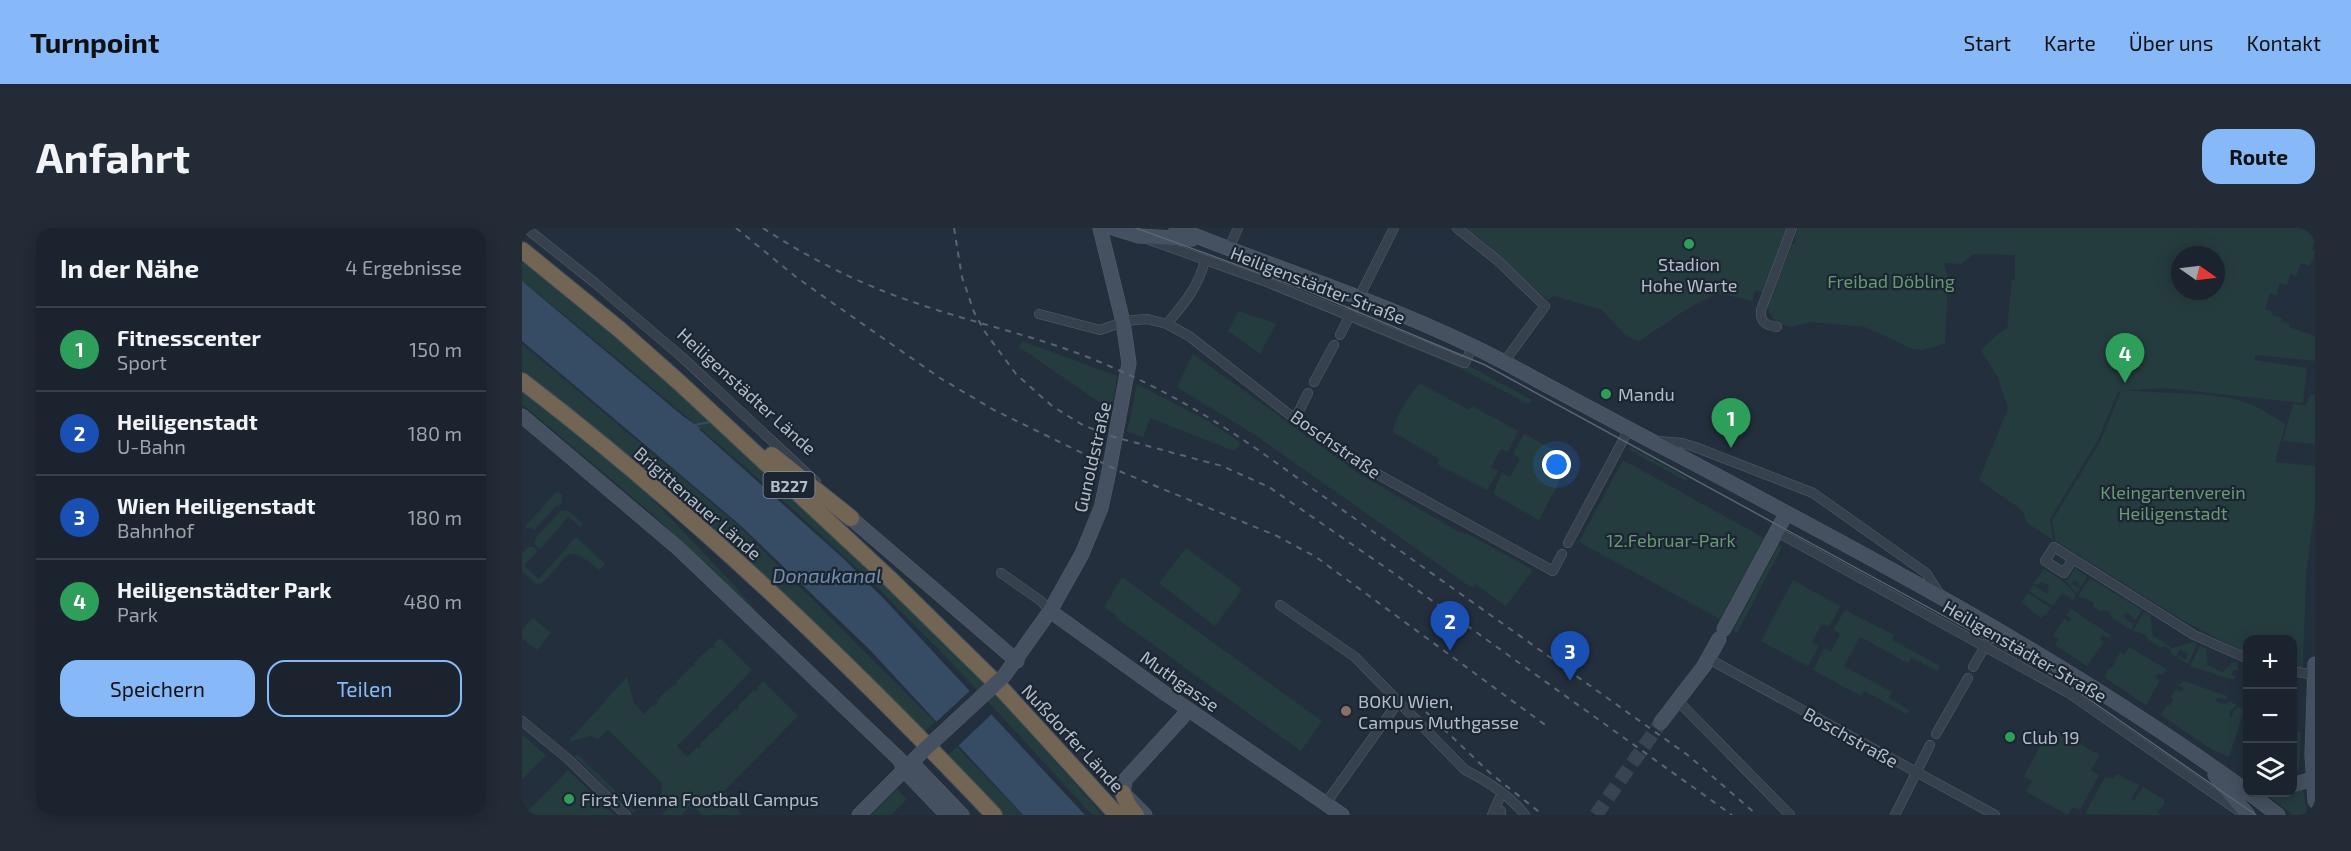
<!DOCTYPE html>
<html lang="de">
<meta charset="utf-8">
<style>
:root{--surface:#1a232e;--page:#232b36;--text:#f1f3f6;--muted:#9fa4aa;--line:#38404a;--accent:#87b9f9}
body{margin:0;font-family:"Exo 2",sans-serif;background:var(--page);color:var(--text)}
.controls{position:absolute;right:18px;bottom:18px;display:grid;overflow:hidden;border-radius:12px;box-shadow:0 3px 15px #0003}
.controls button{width:54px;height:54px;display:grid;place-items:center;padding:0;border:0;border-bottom:2px solid var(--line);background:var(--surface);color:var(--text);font:30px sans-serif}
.compass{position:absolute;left:1649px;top:18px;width:54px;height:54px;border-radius:50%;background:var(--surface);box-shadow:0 3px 15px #0003;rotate:104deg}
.you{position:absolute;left:1035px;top:237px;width:21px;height:21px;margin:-15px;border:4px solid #fff;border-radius:50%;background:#1a73e8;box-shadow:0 0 0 9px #1a73e833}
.badge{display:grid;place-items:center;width:39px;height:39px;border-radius:50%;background:var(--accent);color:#fff;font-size:20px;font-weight:700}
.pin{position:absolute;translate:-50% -50px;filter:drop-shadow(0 2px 3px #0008)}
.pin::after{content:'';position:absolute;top:32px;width:21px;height:18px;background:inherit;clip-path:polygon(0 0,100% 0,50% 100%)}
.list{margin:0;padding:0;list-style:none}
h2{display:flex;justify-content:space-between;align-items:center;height:78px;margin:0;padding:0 24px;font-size:26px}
h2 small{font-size:20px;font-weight:400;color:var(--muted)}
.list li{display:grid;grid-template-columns:39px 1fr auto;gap:18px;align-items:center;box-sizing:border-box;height:84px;padding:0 24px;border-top:2px solid var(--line)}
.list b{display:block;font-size:22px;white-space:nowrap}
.list p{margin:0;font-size:20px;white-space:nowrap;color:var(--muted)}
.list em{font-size:20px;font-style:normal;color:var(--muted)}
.actions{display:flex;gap:12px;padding:18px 24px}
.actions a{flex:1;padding:14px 0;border:2px solid var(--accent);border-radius:18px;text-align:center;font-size:21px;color:var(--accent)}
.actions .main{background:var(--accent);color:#111}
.icon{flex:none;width:33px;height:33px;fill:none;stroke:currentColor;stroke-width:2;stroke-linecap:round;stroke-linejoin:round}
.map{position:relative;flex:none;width:1793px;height:587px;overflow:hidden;border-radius:18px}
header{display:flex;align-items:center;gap:36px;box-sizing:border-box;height:84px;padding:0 30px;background:var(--accent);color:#111}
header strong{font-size:28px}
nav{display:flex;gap:33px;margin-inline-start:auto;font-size:21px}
.intro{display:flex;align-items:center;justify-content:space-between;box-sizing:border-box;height:144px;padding:0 36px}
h1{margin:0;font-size:42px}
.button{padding:15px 27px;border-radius:18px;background:var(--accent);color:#111;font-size:21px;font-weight:700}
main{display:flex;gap:36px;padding:0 36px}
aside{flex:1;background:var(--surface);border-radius:18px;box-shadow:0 3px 15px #0003}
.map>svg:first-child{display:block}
.green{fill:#253c3e;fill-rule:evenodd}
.water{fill:#364c64}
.pier{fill:#232f3d}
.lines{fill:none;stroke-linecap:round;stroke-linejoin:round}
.stream{stroke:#364c64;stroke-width:2}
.secondary-tunnel{stroke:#394452;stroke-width:14;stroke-dasharray:14 7;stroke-linecap:butt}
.street-casing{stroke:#555f6b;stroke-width:10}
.secondary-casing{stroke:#555f6b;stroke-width:15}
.highway-casing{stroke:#424c58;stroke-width:18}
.street{stroke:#37414d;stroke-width:9}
.secondary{stroke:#455060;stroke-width:14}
.highway{stroke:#736554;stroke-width:16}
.tram{stroke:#596574;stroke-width:1.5}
.rail{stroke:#596574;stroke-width:2;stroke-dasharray:6 6;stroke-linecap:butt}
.secondary-bridge-casing{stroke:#555f6b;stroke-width:15;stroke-linecap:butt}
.secondary-bridge{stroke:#455060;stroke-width:14}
.leisure-dot{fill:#2e9e5b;stroke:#1c2632;stroke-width:2}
.education-dot{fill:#8d6e63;stroke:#1c2632;stroke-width:2}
.labels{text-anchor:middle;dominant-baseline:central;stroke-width:4.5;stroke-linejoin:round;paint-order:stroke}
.shield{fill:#1c2632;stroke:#868f9b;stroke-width:1.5}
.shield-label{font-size:16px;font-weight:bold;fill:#b3bcc8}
.poi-label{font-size:18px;fill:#b3bcc8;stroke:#1c2632;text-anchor:start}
.park-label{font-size:18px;fill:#699972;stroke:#1c2632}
.street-label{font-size:18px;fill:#b3bcc8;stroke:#1c2632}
.water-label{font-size:20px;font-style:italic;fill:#728eac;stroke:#1c2632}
</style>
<header>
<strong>Turnpoint</strong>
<nav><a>Start</a><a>Karte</a><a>Über uns</a><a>Kontakt</a></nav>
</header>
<div class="intro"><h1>Anfahrt</h1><a class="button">Route</a></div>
<main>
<aside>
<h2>In der Nähe<small>4 Ergebnisse</small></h2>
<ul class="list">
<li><span class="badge" style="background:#2e9e5b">1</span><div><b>Fitnesscenter</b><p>Sport</p></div><em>150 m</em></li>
<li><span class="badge" style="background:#1a4fb4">2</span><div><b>Heiligenstadt</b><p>U-Bahn</p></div><em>180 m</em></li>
<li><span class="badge" style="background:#1a4fb4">3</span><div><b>Wien Heiligenstadt</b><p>Bahnhof</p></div><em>180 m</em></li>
<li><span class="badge" style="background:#2e9e5b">4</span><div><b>Heiligenstädter Park</b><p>Park</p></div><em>480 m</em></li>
</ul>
<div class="actions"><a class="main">Speichern</a><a>Teilen</a></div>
</aside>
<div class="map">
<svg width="1793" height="587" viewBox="0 0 1793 587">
<rect width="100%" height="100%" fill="#232f3d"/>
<g class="green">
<polygon points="942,0 1266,0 1241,64 1233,63 1230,73 1196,65 1168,79 1117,113 1103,107 1080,82 1032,68 1026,72 958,11"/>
<path d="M1276,0H1793V12L1790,21L1793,25L1788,38L1779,35L1774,48L1768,46L1765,57L1758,55L1754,67L1748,65L1743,81L1751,84L1750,87L1760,90L1759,93L1768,96L1767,99L1793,108V133L1734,127L1732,132L1785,140L1781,175L1642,160L1605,162C1644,167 1687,162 1725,175C1738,180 1750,188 1762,195L1763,198L1753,234L1793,238V278L1784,346L1781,440L1771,438L1770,412H1726L1725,426L1660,392L1534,313L1530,293L1578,214L1599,163L1596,164L1576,212L1528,291L1531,312L1505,295L1500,282L1457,252L1486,180L1476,150L1459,122L1478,104L1485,101L1490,52H1493V27L1452,26L1439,36L1422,35L1426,51L1423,116L1400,122L1391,121L1343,99L1289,94L1269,99L1255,95L1247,84L1246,77L1270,17L1274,14L1273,9ZM1658,27H1694V63H1658Z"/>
<path d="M0,30L120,130L292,290L458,449L581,587H570C491,501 413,413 328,334C223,236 112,143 0,53Z"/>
<polygon points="717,83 754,96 738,126 706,103"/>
<polygon points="833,93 945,137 1010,172 1007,176 1002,174 936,139 834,97"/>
<polygon points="500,113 595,148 589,183 584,182 583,178 497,119"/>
<polygon points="0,116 216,297 413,494 400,506 0,150"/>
<polygon points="671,126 833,243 935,303 946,306 1011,342 984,378 953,356 950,360 733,207 655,159"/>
<polygon points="615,156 686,193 719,215 712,223 628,190 621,209 605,204"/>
<path d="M899,156L947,182L950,178L996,203L986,224L979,221L969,239L976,243L965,262L915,236L917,231L871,204C871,195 890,159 899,156Z"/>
<polygon points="0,159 117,257 213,358 248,399 128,284 0,176"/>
<polygon points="1788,167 1793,167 1793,216 1761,213 1771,176 1784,177"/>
<polygon points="1001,207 1004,207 1049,231 1017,292 971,266 980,245 988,249 998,231 991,226"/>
<polygon points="1108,219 1165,250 1165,252 1162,252 1107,222"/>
<polygon points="1101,232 1242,310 1198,391 1057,314"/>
<polygon points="35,263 40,267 40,276 34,278 12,302 8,299 5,301 3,299"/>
<polygon points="39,282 46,283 61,296 59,299 46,289 18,321 13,317 13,311"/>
<path d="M54,309L83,336L77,342C38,308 47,336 18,356H14L0,343V326L6,319H11L15,323L2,338L17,351Z"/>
<polygon points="1257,317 1260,319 1215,405 1211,403"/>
<polygon points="664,320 720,361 693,398 637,355"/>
<polygon points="1553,340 1565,349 1559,359 1553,352 1549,356 1558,360 1555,366 1543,352 1546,352"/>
<polygon points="1522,341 1540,352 1554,367 1551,372 1540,365 1531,378 1507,363 1511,357 1525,366 1527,357 1520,354 1515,357 1512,355"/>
<polygon points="600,349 800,493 779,523 594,390 594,387 582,379"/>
<polygon points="1568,350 1620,382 1614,392 1604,384 1601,389 1609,395 1613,394 1609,402 1590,390 1588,385 1584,382 1579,383 1572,379 1571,374 1556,368"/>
<polygon points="1271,352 1318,378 1307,399 1300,396 1290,414 1297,418 1286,438 1239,413"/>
<polygon points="1506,365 1529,380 1523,388 1521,387 1519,390 1499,374"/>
<polygon points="1549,381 1588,407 1586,410 1580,407 1578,411 1582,414 1565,438 1533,417 1537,411 1531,408 1542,391 1547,394 1549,390 1544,387"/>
<polygon points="1323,382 1372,407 1370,412 1418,438 1415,443 1389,429 1386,435 1338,409 1322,438 1370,464 1367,470 1387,482 1385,486 1342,463 1339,468 1291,442 1302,420 1309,424 1318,406 1311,402"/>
<polygon points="1622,384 1628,387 1631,408 1650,420 1671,414 1675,416 1666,436 1656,430 1657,428 1664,432 1666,426 1658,421 1654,429 1649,425 1648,421 1642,418 1638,419 1625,411 1624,407 1611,403"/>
<polygon points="11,390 29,405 15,422 0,410 0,402"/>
<polygon points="198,410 230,442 155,518 165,529 175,519 177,521 179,518 178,516 194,500 197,500 197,497 213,481 215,482 217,480 216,478 232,462 234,463 236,461 235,459 241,453 276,488 202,563 212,574 219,587 180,587 169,576 160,587 140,587 148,578 139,568 140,555 86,502 76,511 68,508 46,514 105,449 112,475 122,486 132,476 133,477 136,475 134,473 151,457 152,458 155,456 154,454 170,438 173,438 172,435 189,419 191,420 193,418 191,416"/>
<polygon points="1678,418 1684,421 1685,437 1701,444 1712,433 1716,435 1716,442 1711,442 1709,447 1713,448 1711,452 1668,438"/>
<polygon points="1607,419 1644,441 1640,448 1636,445 1633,449 1638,452 1624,477 1582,449 1587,440 1591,439 1598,424 1603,427"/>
<polygon points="1662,453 1705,468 1704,471 1694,470 1693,473 1699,476 1706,475 1707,473 1715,477 1708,483 1707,488 1710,489 1711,484 1717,478 1722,482 1707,529 1689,521 1639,487 1644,478 1648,477 1651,472 1649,469 1654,461 1660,464 1662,460 1656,457"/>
<polygon points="1536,504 1578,527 1569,542 1577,547 1558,582 1551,579 1546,587 1504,564 1510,553 1502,548 1525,505 1530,508"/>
<polygon points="1770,504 1772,513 1774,513 1775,504 1779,504 1777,541 1774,544 1771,544"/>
<polygon points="0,507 24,527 0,552"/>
<polygon points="435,519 443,527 500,587 478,587 424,529"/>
<polygon points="55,526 114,583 111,585 53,529"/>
<polygon points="46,542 92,587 2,587"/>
<polygon points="1595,546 1617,557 1609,571 1612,573 1621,559 1642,571 1642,576 1635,584 1639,587 1563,586 1583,549 1591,550"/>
<polygon points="375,561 385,571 369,587 349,587"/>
<polygon points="1780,562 1782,564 1785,587 1771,587 1744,566 1770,564"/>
</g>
<polygon class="water" points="0,53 162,189 177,199 178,202 322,331 363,372 563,587 501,587 348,422 218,297 0,113"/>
<polygon class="pier" points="451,460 472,484 434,520 412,496"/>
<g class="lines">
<polyline class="stream" points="173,197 188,194"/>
<polyline class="secondary-tunnel" points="1074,587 1139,494"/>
<defs>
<g id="street">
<polyline points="4,0 73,55 161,130 294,254"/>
<polyline points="935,0 975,32 1023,78 982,134"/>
<polyline points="625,11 745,54 943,135 951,117"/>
<polyline points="707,20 716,0"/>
<polyline points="517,86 578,102 601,94 612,92 625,91 645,96 667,108 782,198 837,236 1031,343 1040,326"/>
<path d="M645,96C663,74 675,61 683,33"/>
<path d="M1255,99C1243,97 1238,94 1239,82L1270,0"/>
<polyline points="818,107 872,0"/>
<polyline points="792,154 812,117"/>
<polyline points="774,189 786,165"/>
<polyline points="1135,213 1160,215 1173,219 1291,265 1404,345 1419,368"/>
<polyline points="1255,304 1545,464 1717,583"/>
<polyline points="1046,315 1107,201"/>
<polyline points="1551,331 1542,345 1523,333 1532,319 1672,407 1726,431"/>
<polyline points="479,345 519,373 528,383"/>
<path d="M758,377L833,429L943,542C965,553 988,568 1003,587"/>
<polyline points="1187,431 1473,587"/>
<polyline points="1451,439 1473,401"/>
<polyline points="1770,443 1793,447"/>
<polyline points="1155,472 1268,587"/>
<polyline points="0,493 45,530 104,587"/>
<polyline points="1414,506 1446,450"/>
<polyline points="804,575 877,473"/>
<polyline points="970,587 977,571"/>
<polyline points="979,587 979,583"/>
<polyline points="1373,587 1408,517"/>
</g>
<g id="secondary">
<polyline points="591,0 617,8 670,11"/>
<path d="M654,0C763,44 877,79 982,134C1233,271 1494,395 1726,564"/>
<polyline points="0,188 156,320 378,532 382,542 425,587"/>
<polyline points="329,290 495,433"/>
<polyline points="528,383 641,464 820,587"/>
<polyline points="1202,401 1264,286"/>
<polyline points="1793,436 1790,527 1793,573"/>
<polyline points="482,448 528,383 560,326 579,280 586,248 607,135 601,94 578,0"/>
<polyline points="1139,494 1182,438 1197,411"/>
<polyline points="390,535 440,587"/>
<polyline points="1693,547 1726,587"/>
<polyline points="1770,557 1791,551"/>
<polyline points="1726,564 1756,587"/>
<polyline points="337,587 401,523"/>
<polyline points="623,587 601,565 603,552 667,482"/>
</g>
<g id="highway">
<polyline points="0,22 97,101 159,156 367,350 478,459 595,587"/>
<path d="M0,153C170,283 325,432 472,587"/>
<polyline points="250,227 329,290"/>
<polyline points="601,565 606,577 614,587"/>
</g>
</defs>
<use href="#street" class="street-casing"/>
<use href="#secondary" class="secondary-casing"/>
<use href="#highway" class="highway-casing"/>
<use href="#street" class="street"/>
<use href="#secondary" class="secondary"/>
<use href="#highway" class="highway"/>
<polyline class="tram" points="614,0 781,61 963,137 1539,452 1734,587"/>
<g class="rail">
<polyline points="214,0 274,49 315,78 418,150 472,182 597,243 755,308 794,329 1026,499"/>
<path d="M241,0C288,31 338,56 391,74C442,92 496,104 547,122C616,147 679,182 739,224L1167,528L1235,587"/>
<polyline points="432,0 440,49 452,84 463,104 494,146 530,178 559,196 585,207 700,238 747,259 870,344 1210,587"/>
<polyline points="904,484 968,545 1021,587"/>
</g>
<defs>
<polyline id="secondary-bridge" points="401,523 482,448"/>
</defs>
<use href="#secondary-bridge" class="secondary-bridge-casing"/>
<use href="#secondary-bridge" class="secondary-bridge"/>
</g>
<g class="leisure-dot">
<circle cx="1167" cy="16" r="6"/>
<circle cx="1084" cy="166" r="6"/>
<circle cx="1488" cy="509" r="6"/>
<circle cx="47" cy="571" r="6"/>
</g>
<circle class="education-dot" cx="824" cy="483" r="6"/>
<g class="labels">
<rect class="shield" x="241.5" y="244" width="51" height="26" rx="4.5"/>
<g class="shield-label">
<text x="267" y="257">B227</text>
</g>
<g class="poi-label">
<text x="1167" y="36" text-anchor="middle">Stadion<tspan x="1167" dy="21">Hohe Warte</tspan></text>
<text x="1096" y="166">Mandu</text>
<text x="836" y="473">BOKU Wien,<tspan x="836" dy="21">Campus Muthgasse</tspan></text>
<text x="1500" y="509">Club 19</text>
<text x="59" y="571">First Vienna Football Campus</text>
</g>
<g class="park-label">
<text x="1369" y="53">Freibad Döbling</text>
<text x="1651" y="264">Kleingartenverein<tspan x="1651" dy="21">Heiligenstadt</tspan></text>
<text x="1149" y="312">12.Februar-Park</text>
</g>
<g class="street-label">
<text transform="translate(796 57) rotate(21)">Heiligenstädter Straße</text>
<text transform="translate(225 163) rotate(42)">Heiligenstädter Lände</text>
<text transform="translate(814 216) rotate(35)">Boschstraße</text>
<text transform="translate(570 229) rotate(-77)">Gunoldstraße</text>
<text transform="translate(176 275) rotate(41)">Brigittenauer Lände</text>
<text transform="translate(1503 423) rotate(30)">Heiligenstädter Straße</text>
<text transform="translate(658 453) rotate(35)">Muthgasse</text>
<text transform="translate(1329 509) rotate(29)">Boschstraße</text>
<text transform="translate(551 510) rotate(47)">Nußdorfer Lände</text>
</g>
<g class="water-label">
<text x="305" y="347">Donaukanal</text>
</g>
</g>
</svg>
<div class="controls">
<button>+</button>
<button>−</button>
<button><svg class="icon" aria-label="layers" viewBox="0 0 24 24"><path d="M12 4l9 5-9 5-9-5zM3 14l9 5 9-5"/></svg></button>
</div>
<svg class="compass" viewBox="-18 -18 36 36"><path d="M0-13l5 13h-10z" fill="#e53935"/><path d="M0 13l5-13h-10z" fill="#9fa4aa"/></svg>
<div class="you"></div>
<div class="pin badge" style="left:1209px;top:220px;background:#2e9e5b">1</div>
<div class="pin badge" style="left:928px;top:423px;background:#1a4fb4">2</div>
<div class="pin badge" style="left:1048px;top:453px;background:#1a4fb4">3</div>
<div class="pin badge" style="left:1603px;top:155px;background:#2e9e5b">4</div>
</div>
</main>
